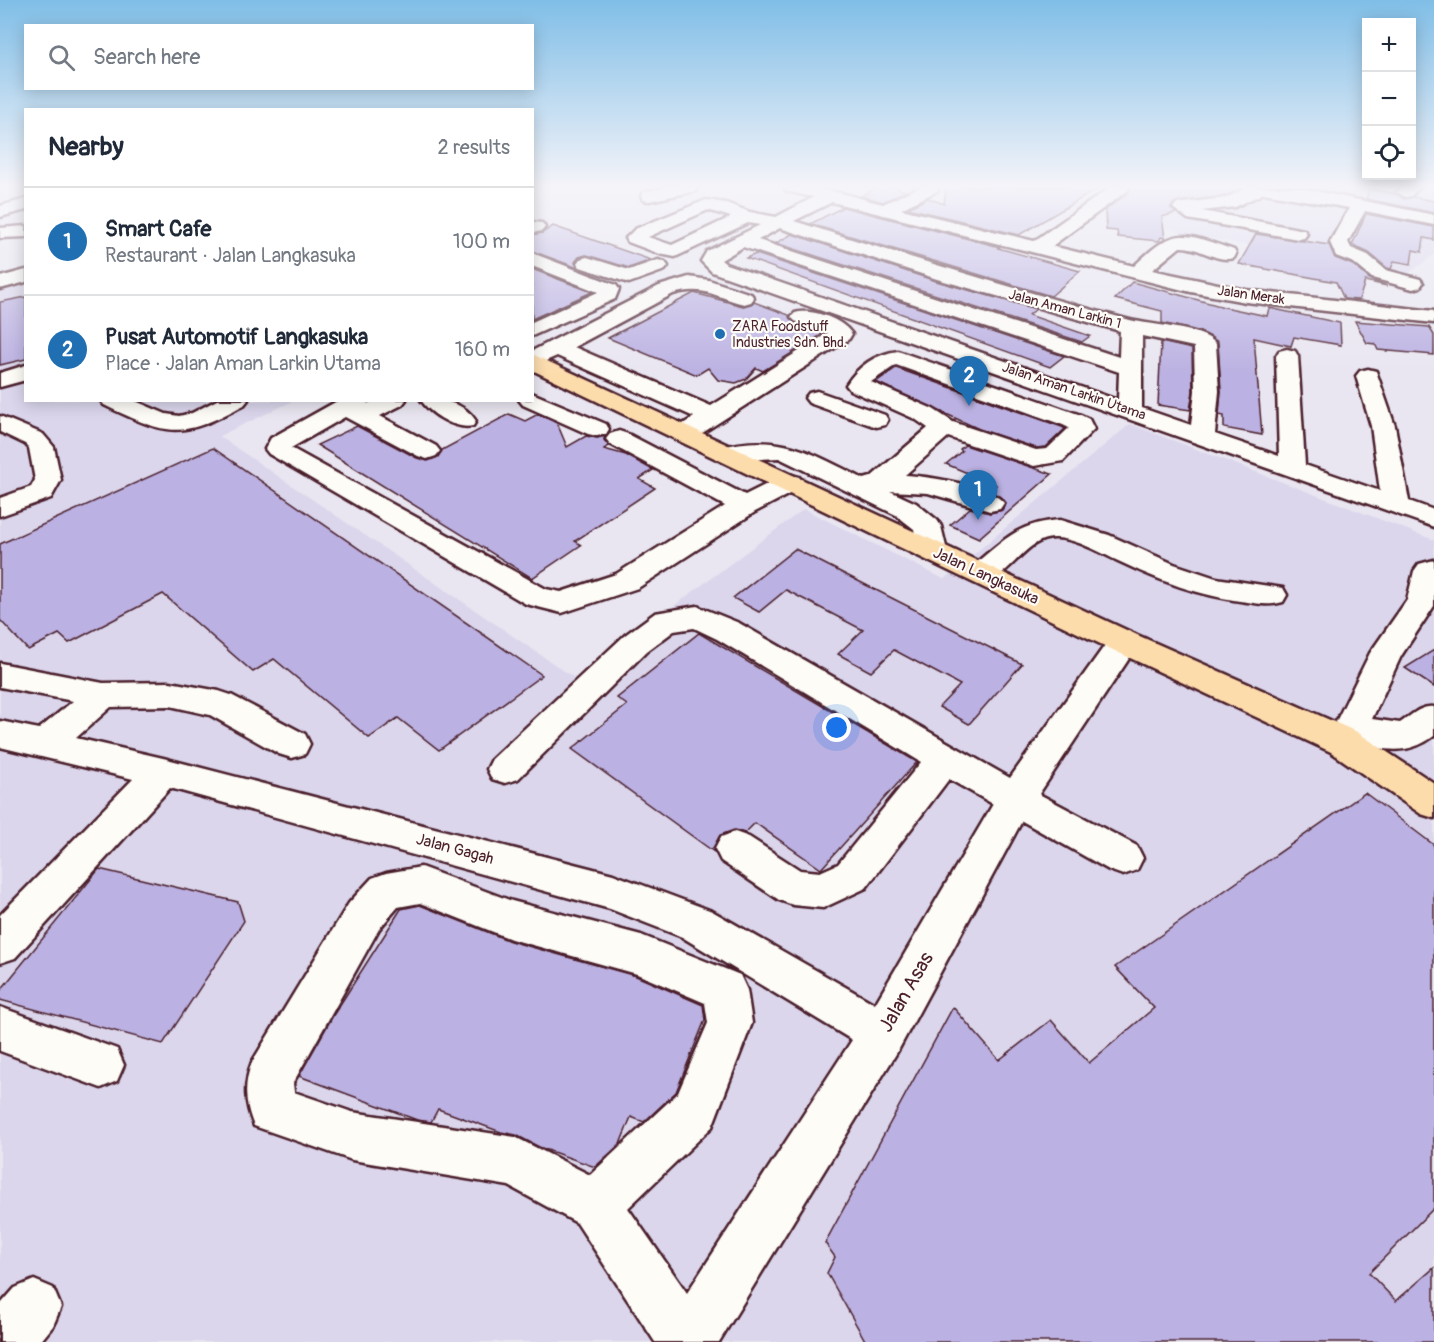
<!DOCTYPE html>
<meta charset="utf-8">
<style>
:root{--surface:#fff;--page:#f6f6f7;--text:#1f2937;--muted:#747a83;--line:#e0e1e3;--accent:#1f6fb2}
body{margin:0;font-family:Pangolin,sans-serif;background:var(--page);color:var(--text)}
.controls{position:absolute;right:18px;top:18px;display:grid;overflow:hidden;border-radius:0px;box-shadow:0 3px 15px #0003}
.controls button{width:54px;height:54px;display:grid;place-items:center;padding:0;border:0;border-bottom:2px solid var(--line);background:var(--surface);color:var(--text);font:30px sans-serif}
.you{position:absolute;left:837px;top:728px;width:21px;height:21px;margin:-15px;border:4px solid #fff;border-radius:50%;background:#1a73e8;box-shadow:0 0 0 9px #1a73e833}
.badge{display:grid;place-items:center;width:39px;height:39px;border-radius:50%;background:var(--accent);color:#fff;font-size:20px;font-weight:700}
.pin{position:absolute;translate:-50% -50px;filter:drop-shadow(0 2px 3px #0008)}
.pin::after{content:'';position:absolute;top:32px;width:21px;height:18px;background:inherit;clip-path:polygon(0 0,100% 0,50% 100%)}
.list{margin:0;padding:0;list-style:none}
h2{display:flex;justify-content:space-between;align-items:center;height:78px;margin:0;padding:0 24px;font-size:26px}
h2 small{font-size:20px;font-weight:400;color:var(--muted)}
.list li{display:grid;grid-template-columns:39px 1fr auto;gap:18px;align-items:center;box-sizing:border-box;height:108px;padding:0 24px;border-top:2px solid var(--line)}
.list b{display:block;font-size:22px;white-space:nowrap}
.list p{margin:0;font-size:20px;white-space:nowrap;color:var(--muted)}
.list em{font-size:20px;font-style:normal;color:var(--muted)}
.icon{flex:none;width:33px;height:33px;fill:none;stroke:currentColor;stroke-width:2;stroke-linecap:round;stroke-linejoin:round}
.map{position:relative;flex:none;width:1434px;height:1342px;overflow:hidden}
.search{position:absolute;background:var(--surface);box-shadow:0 3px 15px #0003;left:24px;top:24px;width:510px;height:66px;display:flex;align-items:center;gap:15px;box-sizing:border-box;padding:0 21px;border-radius:0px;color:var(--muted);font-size:22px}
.panel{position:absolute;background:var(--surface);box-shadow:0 3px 15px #0003;left:24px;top:108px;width:510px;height:294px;border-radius:0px}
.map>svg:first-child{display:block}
.built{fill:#dbd6ec}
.building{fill:#bbb1e2;stroke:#4a1f2b;stroke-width:1.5}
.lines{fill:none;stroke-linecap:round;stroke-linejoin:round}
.minor-casing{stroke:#4a1f2b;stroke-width:5}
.major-casing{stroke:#4a1f2b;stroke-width:5}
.minor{fill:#fdfcf7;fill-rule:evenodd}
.major{fill:#fddcac;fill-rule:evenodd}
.poi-dot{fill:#1f6fb2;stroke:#fdfcf7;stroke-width:2}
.labels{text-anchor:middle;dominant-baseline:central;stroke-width:4.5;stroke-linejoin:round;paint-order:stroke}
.far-street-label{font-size:14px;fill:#4a1f2b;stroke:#fdfcf7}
.far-poi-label{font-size:14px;fill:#4a1f2b;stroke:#fdfcf7;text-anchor:start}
.street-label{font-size:16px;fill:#4a1f2b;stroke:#fdfcf7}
.near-street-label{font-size:20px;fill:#4a1f2b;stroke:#fdfcf7}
</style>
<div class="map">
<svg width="1434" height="1342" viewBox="0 0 1434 1342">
<rect width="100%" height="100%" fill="#e9e6f1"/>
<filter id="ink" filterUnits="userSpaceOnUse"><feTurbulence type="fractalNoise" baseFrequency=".0167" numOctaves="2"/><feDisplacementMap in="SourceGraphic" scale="12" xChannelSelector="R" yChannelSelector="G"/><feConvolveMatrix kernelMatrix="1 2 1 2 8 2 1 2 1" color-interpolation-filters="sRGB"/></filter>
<g filter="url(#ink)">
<g class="built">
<polygon points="1140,187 1410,187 1434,192 1434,255 1405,276 1183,233 1105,209"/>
<polygon points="25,275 26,400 293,401 219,436 576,679 804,509 944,579 1130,424 1434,540 1434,1342 0,1342 0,282"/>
</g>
<g class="building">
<polygon points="878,187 893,187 906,191 883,202 861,196"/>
<polygon points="946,187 1101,187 1019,235 908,208 928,198 944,204"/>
<polygon points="1131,187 1157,187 1166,190 1181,187 1244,187 1225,196 1174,203 1171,208 1176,213 1162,217 1165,238 1161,237 1159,241 1118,237 1117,231 1106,230 1105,210 1128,193"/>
<polygon points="1369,189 1396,194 1404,199 1413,197 1434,201 1434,213 1366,199"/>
<polygon points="843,207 1000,247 998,248 1080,271 1051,296 810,224"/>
<polygon points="1366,214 1434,227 1434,240 1424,238 1422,252 1413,250 1411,264 1394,261 1391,269 1387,268 1369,253 1352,245"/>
<polygon points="553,226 651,260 629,268 586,255 579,257 575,262 578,268 532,251 532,235 542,233"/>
<polygon points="792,234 936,281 1036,309 1029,315 1090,336 1082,342 776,243"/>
<polygon points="1256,234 1329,245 1335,258 1353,265 1371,280 1387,286 1365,281 1359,300 1344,299 1336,282 1239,264"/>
<polygon points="756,254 1064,356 1050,367 746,258"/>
<polygon points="532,269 592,292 532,319"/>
<polygon points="1132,282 1224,307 1267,316 1269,308 1340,323 1341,345 1294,337 1291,346 1254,338 1262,435 1224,428 1224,416 1219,415 1221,391 1218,342 1201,332 1162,323 1162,311 1115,299"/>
<polygon points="694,293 743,306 754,302 789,315 794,323 823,334 763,371 756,368 746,379 736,383 718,380 708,368 697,375 608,338"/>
<polygon points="26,297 26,359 0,365 0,302"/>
<polygon points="1355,321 1429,327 1434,335 1434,355 1378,350 1375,344 1367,343"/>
<polygon points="1161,342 1192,349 1193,391 1190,410 1158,405"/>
<polygon points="896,368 1062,427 1065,429 1046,447 1036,448 979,429 876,382"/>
<polygon points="509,414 525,421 538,414 557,423 567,447 586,436 597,438 605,436 604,440 609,446 604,449 626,455 653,470 639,479 655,488 575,541 581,545 532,578 317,445 357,426 417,458 428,461 438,457 442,450"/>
<polygon points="965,445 1052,474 979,538 950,525 970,508 990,513 1002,510 1006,503 990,491 996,485 946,464 962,451 960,449"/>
<polygon points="213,448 542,675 439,750 398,718 369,738 274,659 253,672 163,594 69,643 59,634 28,650 0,620 0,544"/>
<polygon points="795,549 1022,664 969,724 939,707 960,685 894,650 871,672 838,654 863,630 786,590 759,612 733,598"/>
<polygon points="699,633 917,762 821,869 755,823 745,833 734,830 720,835 713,848 714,852 572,749 627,705 617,698"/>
<polygon points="1434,650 1434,687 1405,668"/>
<polygon points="1365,793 1434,845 1434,1208 1369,1273 1396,1301 1434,1268 1434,1342 866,1342 827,1273 835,1257 825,1243 953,1007 999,1060 1051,1020 1089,1063 1154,1008 1115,967"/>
<polygon points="99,869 238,902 244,921 163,1044 0,1000 0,991"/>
<polygon points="420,905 510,941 636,976 703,1005 705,1020 676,1092 644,1122 631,1117 620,1144 595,1167 539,1147 516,1135 501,1132 438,1109 431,1122 417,1120 299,1076 334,1014 401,909"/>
</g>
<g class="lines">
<defs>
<g id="minor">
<polygon points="669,187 698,187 696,191 649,201 643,200 641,196 643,192"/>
<path d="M784,187C818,184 849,196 883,204L919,187H939L937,191L901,209L1034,241L1111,187H1129L1127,191L1052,246L1134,266C1176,226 1181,232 1234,250L1236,254L1234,258C1216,263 1199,246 1180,247L1152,270L1246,290L1434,311V323L1246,302L1191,292L832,202L794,221C905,256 1017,290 1130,320C1150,325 1205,328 1216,344L1219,391L1215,434L1279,456L1276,356L1279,351L1287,349L1295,351L1298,356L1305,465L1380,491L1371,426L1356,376L1360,371L1368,369L1376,371L1395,426L1409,501L1434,510V527L712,272L701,261L707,251L760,225L748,223L675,257L660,254L628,242L626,238L635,229L706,200L726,203L750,212L776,217L814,197L786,191ZM708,210L731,217L672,245L648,237ZM780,228L937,279L1120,331L1119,357L758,240ZM743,247L1119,372L1118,400L726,264L721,260ZM1142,336L1194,347L1195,391L1191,425L1142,408Z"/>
<polygon points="1248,187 1295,187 1434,215 1434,225 1365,211 1348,242 1351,248 1368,255 1386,270 1420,279 1423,283 1420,287 1413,289 1372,278 1354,263 1336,256 1330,242 1349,208 1264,193 1235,207 1202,211 1304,230 1307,234 1304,238 1298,239 1188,219 1173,208 1176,204 1182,203 1226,198"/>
<polygon points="1402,187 1420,187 1411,196 1405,197 1397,192"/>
<polygon points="26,199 26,210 0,217 0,206"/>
<polygon points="532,222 542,223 545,227 542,231 532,233"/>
<polygon points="26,226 26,237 0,238 0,228"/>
<polygon points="532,253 616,285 619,289 615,299 532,336 532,322 598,292 532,266"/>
<polygon points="587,257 629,270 658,260 665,262 668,266 665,270 629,283 580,267 577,263 580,259"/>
<polygon points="26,270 26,282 0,289 0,277"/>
<path d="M689,277L709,280L751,294L754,298L751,302L744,304C715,297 704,285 673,294L574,347L711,406L828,333L795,321L791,317L795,313C812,308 842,319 852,334L849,339L693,439L684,442L675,439L671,434L675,429L694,417L557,356L532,367V351L659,286Z"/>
<path d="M898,351L1081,415L1089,419L1094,429L1063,461L1034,466L948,437L905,475C926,476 992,486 1004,503L1000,509L990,511L928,493L890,491L916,503L937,520L941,526L947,551L943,557L933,560L923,557L919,551L914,529L896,515L779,458L726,461L717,458L713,453L717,448C781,432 809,452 864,479L871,477L928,428L915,419L850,390L846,385C858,366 876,354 898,351ZM896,365L1063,425L1069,428L1047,449L1036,450L953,422L933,409L871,382Z"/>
<polygon points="26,365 26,380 0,387 0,373"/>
<polygon points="817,391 885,415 888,420 885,425 876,427 809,403 805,398 809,393"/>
<polygon points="532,393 606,424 609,429 606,434 597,436 588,434 523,405 519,400 532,400"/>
<path d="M100,400H133L166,414L179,416L192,413L217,400H248L244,405C179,440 169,436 104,405Z"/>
<polygon points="339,400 370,400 367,404 374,400 406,400 402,405 380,416 436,446 440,451 436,456 427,459 418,456 345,417 291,448 546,589 561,592 616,574 725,506 610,444 606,439 610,434 619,431 628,434 745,495 781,477 790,475 799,477 803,483 799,489 755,512 638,588 562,613 526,604 269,454 265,449 271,438"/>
<path d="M421,400C443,400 463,401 476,421L473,426C456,430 431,415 421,400Z"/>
<polygon points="0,416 43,434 54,447 61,480 51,498 0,516 0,498 31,487 35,480 29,448 25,444 0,432"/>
<path d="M1060,520L1109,535L1174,564L1216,578L1283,588L1287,595L1283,602C1270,606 1259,604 1247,602C1199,596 1160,581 1116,560C1099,552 1077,539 1056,538C1021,536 1008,590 971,581L967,574L971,567C1003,541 1017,523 1060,520Z"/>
<path d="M1434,560V606L1401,656L1372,719L1400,723C1411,716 1420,705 1434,707V736C1410,754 1388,752 1361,743L1357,752L1344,756L1331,752L1326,742L1370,653L1407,600L1414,571L1419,564Z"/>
<path d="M697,606L739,623L1010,778L1113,634L1124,631L1135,634L1140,642L1039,794L1137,846L1143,858L1137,870L1123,875L1109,870L1022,821L899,1049L719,1342H655L577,1223L509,1186L352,1160L254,1126C245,1104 243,1085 252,1062L349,903L372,878L386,873L421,867L512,901L641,935L740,975L747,990L752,1023L712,1127L628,1208L687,1293L852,1040L682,937L610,909L170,788L15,958L0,963V915L133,779L0,747V721L39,729L73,701L0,687V663L103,683L170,682L219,691L231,695L305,734L310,744L305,754L292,758L279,754L210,715L170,706L111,707L76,738L163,758L613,874L712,911L875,1004L993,804L949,779L866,888L823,908L793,905L779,900L721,861L715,849L721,837L735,832L749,837L800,870L820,872L838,864L921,762L717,639L694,628L674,631L647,651L518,779L505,783L492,779L487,769L492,759L625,635L655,613ZM420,903L511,939L637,974L705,1003L708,1023L678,1093L590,1175L515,1137L352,1112L294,1092L293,1083L379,929L398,907Z"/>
<polygon points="0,1007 117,1049 124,1065 117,1081 101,1088 0,1051"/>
<polygon points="34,1280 53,1288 61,1307 53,1326 40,1342 0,1342 0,1305 15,1288"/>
</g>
<polygon id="major" points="532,354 1135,634 1357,732 1434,783 1434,818 1421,814 1331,752 1113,650 532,370"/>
</defs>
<use href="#minor" class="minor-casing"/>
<use href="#major" class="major-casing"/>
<use href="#minor" class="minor"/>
<use href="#major" class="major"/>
</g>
</g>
<linearGradient id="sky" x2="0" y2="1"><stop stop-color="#80bee7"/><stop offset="0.5" stop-color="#f5f4f9"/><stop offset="1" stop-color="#f5f4f9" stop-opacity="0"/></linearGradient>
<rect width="1434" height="374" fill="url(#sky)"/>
<circle class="poi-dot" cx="720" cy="334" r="6"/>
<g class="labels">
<g class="far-street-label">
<text transform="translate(1251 295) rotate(8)">Jalan Merak</text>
<text transform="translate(1065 309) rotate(15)">Jalan Aman Larkin 1</text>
<text transform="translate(1074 391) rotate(19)">Jalan Aman Larkin Utama</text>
</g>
<g class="far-poi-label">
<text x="732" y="326">ZARA Foodstuff<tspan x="732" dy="16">Industries Sdn. Bhd.</tspan></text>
</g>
<g class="street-label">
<text transform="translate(986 576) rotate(25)">Jalan Langkasuka</text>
<text transform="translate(455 849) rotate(15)">Jalan Gagah</text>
</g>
<g class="near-street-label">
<text transform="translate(906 992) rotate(-60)">Jalan Asas</text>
</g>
</g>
</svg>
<div class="controls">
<button>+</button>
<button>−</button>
<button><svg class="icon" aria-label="locate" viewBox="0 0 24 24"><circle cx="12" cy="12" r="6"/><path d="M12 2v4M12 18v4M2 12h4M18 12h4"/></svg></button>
</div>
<div class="you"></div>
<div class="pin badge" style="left:978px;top:520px">1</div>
<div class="pin badge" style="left:969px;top:406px">2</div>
<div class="search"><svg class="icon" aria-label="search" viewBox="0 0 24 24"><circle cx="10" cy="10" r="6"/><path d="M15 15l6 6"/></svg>Search here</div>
<section class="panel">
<h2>Nearby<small>2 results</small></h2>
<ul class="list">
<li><span class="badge">1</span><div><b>Smart Cafe</b><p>Restaurant · Jalan Langkasuka</p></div><em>100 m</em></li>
<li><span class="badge">2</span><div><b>Pusat Automotif Langkasuka</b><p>Place · Jalan Aman Larkin Utama</p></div><em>160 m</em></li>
</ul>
</section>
</div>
